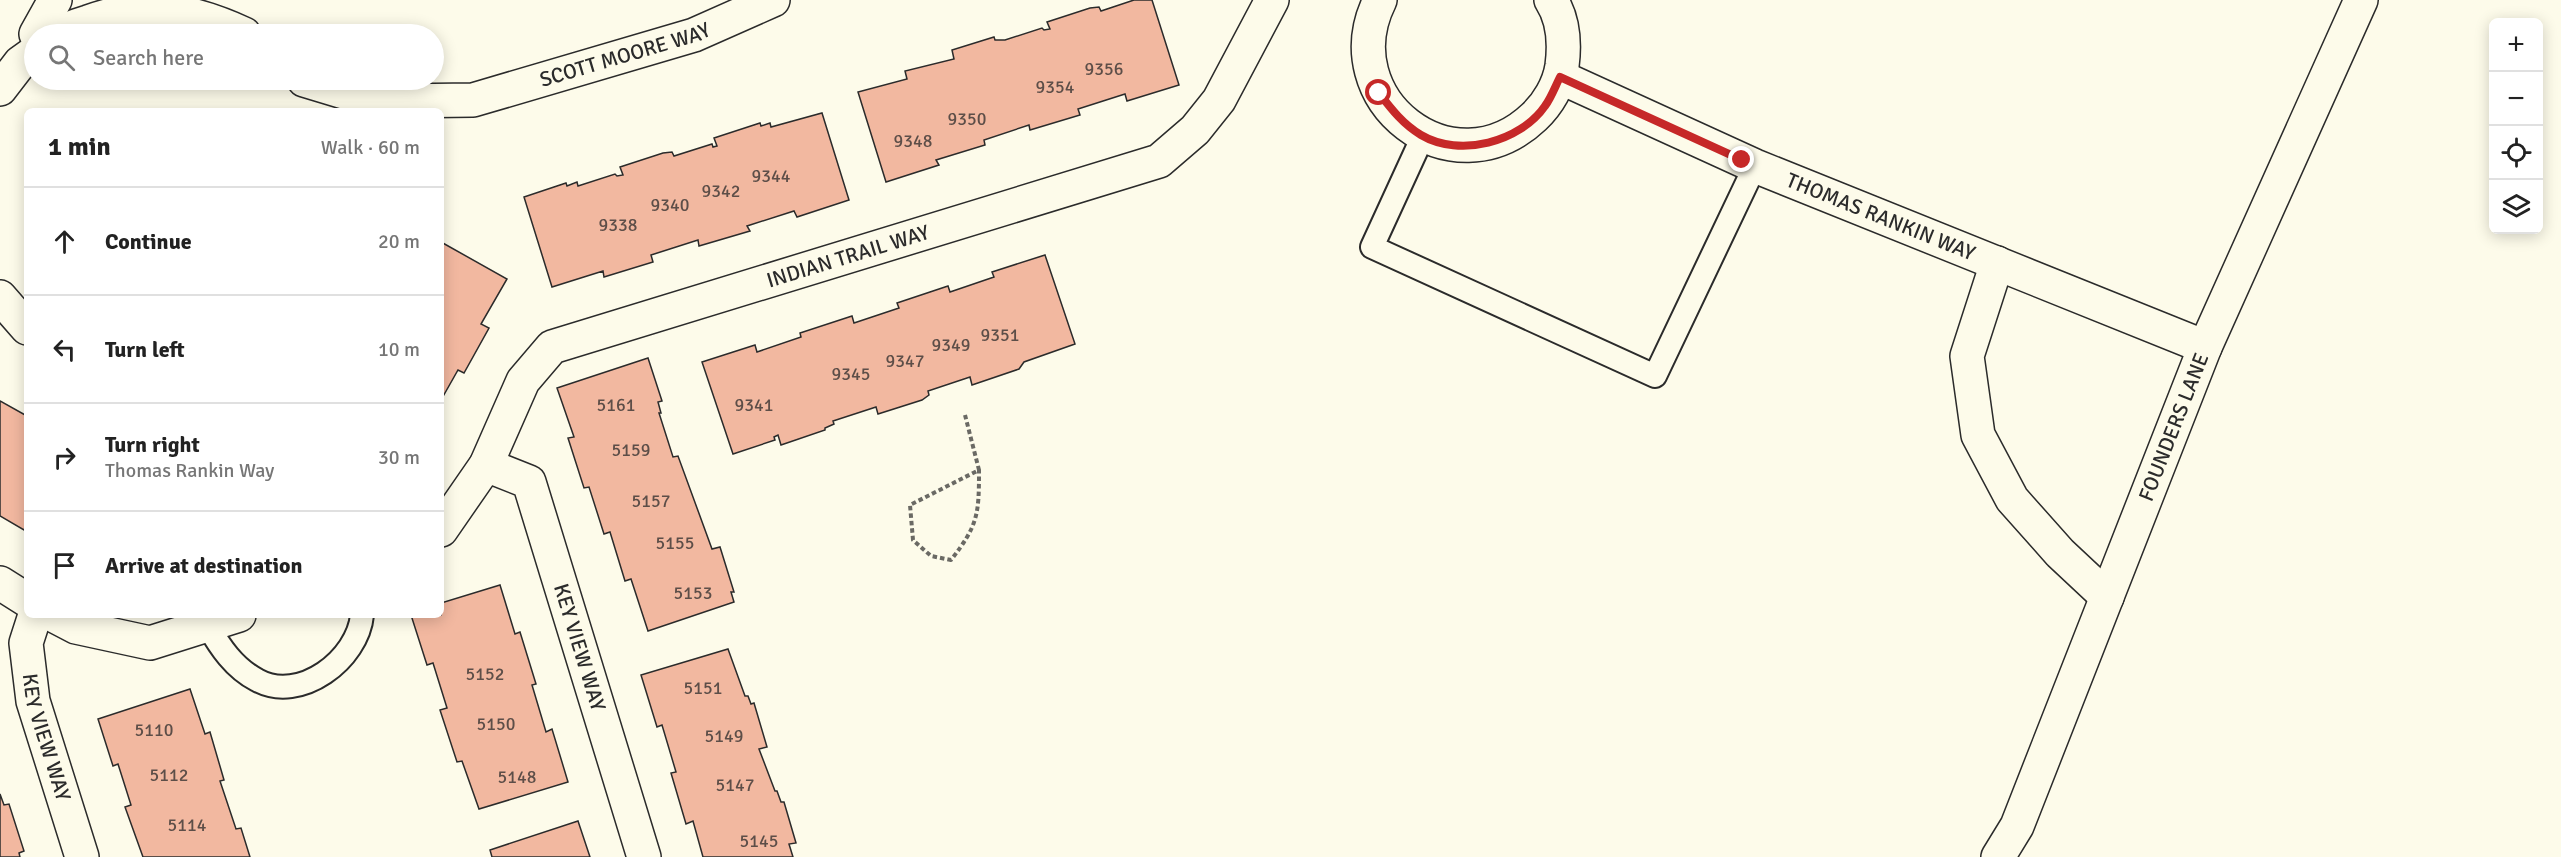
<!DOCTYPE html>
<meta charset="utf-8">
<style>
:root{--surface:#fff;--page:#f2f2f2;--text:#222;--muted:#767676;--line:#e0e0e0}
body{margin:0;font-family:Signika,sans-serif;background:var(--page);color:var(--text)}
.controls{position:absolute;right:18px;top:18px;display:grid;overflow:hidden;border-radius:9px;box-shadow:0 3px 15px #0003}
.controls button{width:54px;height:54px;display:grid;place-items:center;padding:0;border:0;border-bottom:2px solid var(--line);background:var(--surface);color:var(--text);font:30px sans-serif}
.stop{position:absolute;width:18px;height:18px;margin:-14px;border:4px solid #c62828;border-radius:50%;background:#fff}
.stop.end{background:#c62828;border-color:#fff;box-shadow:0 2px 6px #0008}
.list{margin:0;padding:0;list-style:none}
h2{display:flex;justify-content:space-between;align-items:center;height:78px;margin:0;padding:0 24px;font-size:26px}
h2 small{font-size:20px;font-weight:400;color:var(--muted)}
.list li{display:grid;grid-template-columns:39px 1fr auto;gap:18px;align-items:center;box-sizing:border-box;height:108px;padding:0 24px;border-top:2px solid var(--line)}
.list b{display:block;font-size:22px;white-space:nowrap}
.list p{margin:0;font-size:20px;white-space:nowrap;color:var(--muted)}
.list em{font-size:20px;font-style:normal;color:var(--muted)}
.icon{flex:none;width:33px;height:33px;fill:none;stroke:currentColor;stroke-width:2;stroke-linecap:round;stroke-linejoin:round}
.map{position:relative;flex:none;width:2561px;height:857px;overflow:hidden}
.search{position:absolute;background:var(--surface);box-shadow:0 3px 15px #0003;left:24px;top:24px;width:420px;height:66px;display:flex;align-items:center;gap:15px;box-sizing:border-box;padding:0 21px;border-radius:33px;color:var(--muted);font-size:22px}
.panel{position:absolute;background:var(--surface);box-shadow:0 3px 15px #0003;left:24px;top:108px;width:420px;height:510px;border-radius:9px}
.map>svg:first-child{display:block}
.building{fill:#f2b8a0;stroke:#2b2b2b;stroke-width:1.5}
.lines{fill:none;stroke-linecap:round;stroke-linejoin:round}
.lane-casing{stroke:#2b2b2b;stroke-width:26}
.street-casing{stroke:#2b2b2b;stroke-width:36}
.path{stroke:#6a6964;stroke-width:4;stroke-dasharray:4.5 3;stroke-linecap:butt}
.lane{stroke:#fdfbea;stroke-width:22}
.street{stroke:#fdfbea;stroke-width:33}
.route{stroke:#c62828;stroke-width:8}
.labels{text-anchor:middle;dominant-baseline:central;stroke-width:4.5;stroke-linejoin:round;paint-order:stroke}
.number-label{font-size:18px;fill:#5d4e48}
.street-label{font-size:21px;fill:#2b2b2b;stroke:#fdfbea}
</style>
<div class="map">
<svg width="2561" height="857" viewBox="0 0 2561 857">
<rect width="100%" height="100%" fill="#fdfbea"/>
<g class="building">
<polygon points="1134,0 1152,0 1179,85 1127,101 1125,94 1078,109 1080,115 1030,130 1029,125 984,140 985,145 936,160 939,165 886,182 858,92 907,79 905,71 954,59 952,50 994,37 995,40 1005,40 1042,28 1044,30 1050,29 1047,22 1090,8 1099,7 1101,11"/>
<polygon points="822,113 849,200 797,217 794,211 747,226 750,231 699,246 698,240 651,255 653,262 604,277 603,271 552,287 524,197 566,183 567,186 577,182 578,186 615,174 617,176 623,175 620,167 663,153 672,152 674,156 712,144 713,147 717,146 714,138 760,123 761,126 770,123 771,127"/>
<polygon points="441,242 507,279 481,324 489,328 464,373 458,370 441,400"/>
<polygon points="1045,255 1075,344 1024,362 1019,369 972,385 970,377 928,391 929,395 922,400 878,414 876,407 833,421 834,424 825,428 825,430 781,445 778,435 774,437 775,440 733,454 702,362 755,345 757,352 801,337 800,333 852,316 854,323 899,308 897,303 948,286 950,292 994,277 992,272"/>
<polygon points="648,358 662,401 658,402 661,413 659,413 673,457 678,456 712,549 720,547 734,592 731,592 734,602 648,631 631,579 625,581 610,532 604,534 589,487 584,488 568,438 574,437 557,388"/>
<polygon points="0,401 27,416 27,525 24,530 0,516"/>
<polygon points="500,585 515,634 520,632 536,684 532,685 546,732 552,729 568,782 479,809 462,761 457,762 440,710 447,708 433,663 427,665 411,615 441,615 441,603"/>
<polygon points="728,649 745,696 748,696 751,704 754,703 767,747 759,749 775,791 777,791 781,802 784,802 796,843 789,844 793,857 703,857 693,821 686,824 671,773 676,772 662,725 657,727 641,675"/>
<polygon points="190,689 205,734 210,732 224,780 220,781 236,829 241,828 250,857 143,857 125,807 131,805 118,764 113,766 98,719"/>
<polygon points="0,794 4,805 9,804 24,851 19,853 20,857 0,857"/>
<polygon points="578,821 590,857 492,857 490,850"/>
</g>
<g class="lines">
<defs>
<g id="lane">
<polyline points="1423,136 1372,247 1655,376 1755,166"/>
<path d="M208,626C220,647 234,668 257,680C300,704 358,659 362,615"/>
</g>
<g id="street">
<path d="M1380,0C1330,100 1453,194 1534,117C1548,104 1559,85 1562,66C1565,43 1564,20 1551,0"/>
<polyline points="36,34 55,0"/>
<path d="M58,34C67,28 78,25 88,22C145,1 190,9 244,34"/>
<path id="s1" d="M1560,77L1755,166L2205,347"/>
<path id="s2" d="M304,80L347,93L395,101L473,100L694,35L773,0"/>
<polyline points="0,89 20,63 34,53"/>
<polyline points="1997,263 1967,356 1978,435 2012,499 2060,553 2107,597"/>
<polyline points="0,297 27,328"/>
<path id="s3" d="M486,465L529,482L644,857"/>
<path id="s4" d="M441,530L486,465L523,381L552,347L1159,161L1195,130L1219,100L1272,0"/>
<polyline points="0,583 27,600"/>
<path id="s5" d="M35,615L26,643L33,701L82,857"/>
<polyline points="53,615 76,627 150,643 239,615"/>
<path id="s6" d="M1998,857L2017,826L2205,347L2361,0"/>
</g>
</defs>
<use href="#lane" class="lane-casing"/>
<use href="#street" class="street-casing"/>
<path class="path" d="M965,415L979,470L910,505L913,540L931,556L951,560C978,525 979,515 979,470"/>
<use href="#lane" class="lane"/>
<use href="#street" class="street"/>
</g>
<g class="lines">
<path class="route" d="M1379,93C1392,110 1403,124 1421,135C1460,158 1520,142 1545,106C1551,98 1555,87 1560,77L1742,160"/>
</g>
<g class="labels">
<g class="number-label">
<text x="1104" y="69">9356</text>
<text x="1055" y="87">9354</text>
<text x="967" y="119">9350</text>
<text x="913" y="141">9348</text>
<text x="771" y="176">9344</text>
<text x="721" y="191">9342</text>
<text x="670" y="205">9340</text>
<text x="618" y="225">9338</text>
<text x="1000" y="335">9351</text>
<text x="951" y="345">9349</text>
<text x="905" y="361">9347</text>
<text x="851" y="374">9345</text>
<text x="616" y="405">5161</text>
<text x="754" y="405">9341</text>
<text x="631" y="450">5159</text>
<text x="651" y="501">5157</text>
<text x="675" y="543">5155</text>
<text x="693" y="593">5153</text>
<text x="485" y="674">5152</text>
<text x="703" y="688">5151</text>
<text x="496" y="724">5150</text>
<text x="154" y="730">5110</text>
<text x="724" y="736">5149</text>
<text x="169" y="775">5112</text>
<text x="517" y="777">5148</text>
<text x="735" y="785">5147</text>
<text x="187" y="825">5114</text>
<text x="759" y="841">5145</text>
</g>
<g class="street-label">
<text stroke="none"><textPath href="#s2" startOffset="330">SCOTT MOORE WAY</textPath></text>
<text stroke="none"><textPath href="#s1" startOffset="350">THOMAS RANKIN WAY</textPath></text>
<text stroke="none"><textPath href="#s4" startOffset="525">INDIAN TRAIL WAY</textPath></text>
<text stroke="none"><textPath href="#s6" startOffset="465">FOUNDERS LANE</textPath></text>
<text stroke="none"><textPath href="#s3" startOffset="219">KEY VIEW WAY</textPath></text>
<text stroke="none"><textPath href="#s5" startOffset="126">KEY VIEW WAY</textPath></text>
</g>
</g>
</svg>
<div class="controls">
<button>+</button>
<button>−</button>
<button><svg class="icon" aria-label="locate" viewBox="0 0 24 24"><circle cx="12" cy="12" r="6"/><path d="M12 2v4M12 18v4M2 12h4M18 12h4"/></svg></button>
<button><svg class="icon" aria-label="layers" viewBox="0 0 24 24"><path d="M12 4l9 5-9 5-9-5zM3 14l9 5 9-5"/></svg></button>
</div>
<div class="stop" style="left:1379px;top:93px"></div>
<div class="stop end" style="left:1742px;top:160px"></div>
<div class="search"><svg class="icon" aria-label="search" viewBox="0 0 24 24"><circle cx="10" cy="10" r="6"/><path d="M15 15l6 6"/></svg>Search here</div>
<section class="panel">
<h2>1 min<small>Walk · 60 m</small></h2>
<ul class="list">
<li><svg class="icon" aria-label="ahead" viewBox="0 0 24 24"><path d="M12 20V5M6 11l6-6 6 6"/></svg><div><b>Continue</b></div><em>20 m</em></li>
<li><svg class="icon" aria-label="left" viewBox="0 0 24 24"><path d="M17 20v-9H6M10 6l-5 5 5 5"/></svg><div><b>Turn left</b></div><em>10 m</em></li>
<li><svg class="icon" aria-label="right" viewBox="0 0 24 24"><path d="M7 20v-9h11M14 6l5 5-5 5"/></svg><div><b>Turn right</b><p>Thomas Rankin Way</p></div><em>30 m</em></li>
<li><svg class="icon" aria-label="arrive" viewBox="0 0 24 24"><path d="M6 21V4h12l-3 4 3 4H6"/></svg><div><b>Arrive at destination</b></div></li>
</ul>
</section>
</div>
